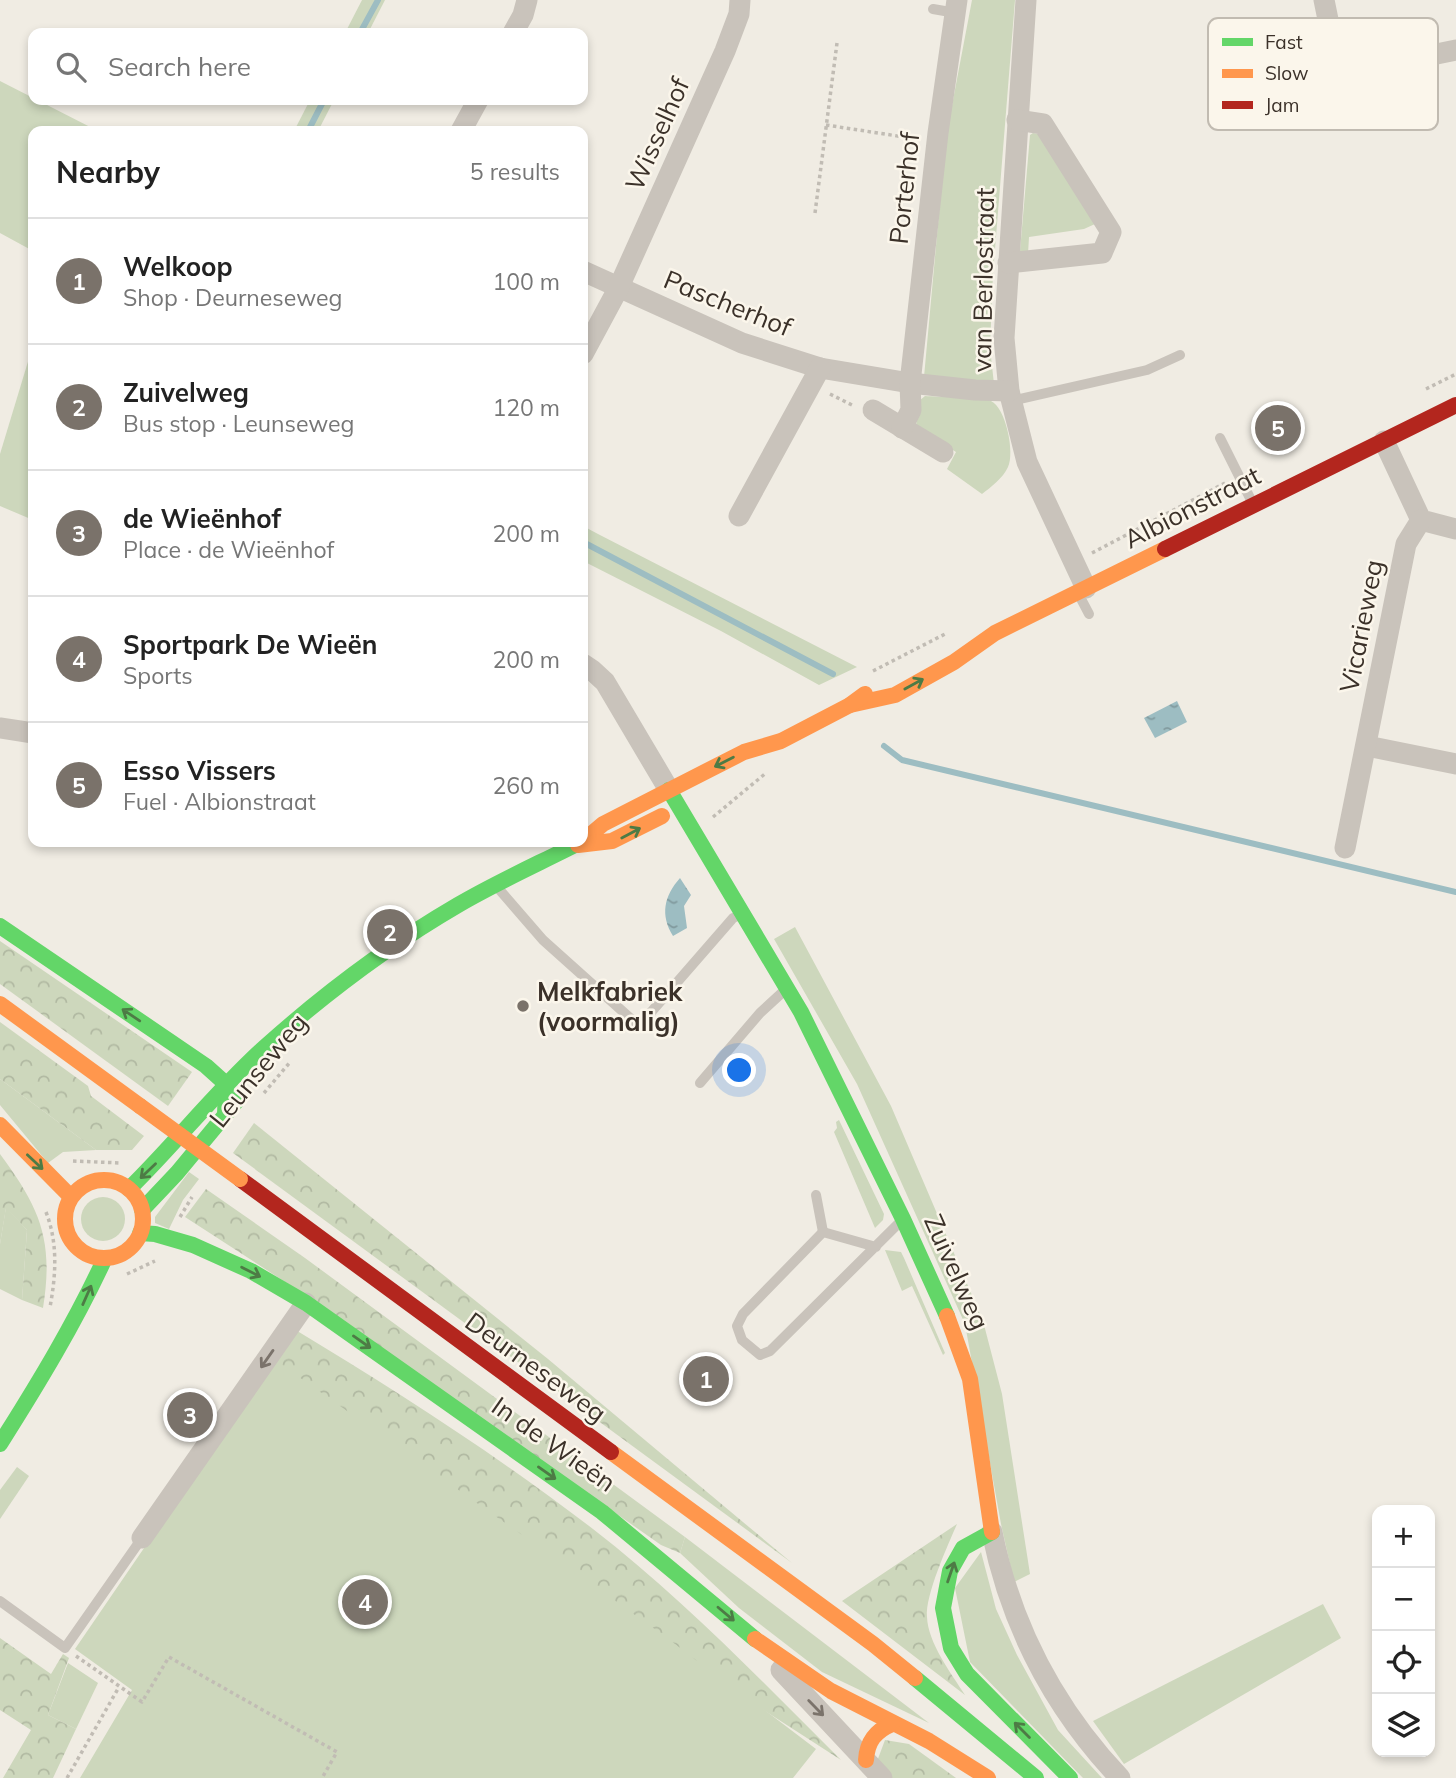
<!DOCTYPE html>
<meta charset="utf-8">
<style>
:root{--surface:#fff;--page:#f6f6f6;--text:#222;--muted:#767676;--line:#e0e0e0;--accent:#7a726a}
body{margin:0;font-family:Mulish,sans-serif;background:var(--page);color:var(--text)}
.controls{position:absolute;right:21px;bottom:21px;display:grid;overflow:hidden;border-radius:14px;box-shadow:0 4px 10px #0003}
.controls button{width:63px;height:63px;display:grid;place-items:center;padding:0;border:0;border-bottom:2px solid var(--line);background:var(--surface);color:var(--text);font:35px sans-serif}
.you{position:absolute;left:740px;top:1071px;width:24px;height:24px;margin:-18px;border:5px solid #fff;border-radius:50%;background:#1a73e8;box-shadow:0 0 0 10px #1a73e833}
.badge{display:grid;place-items:center;width:46px;height:46px;border-radius:50%;background:var(--accent);color:#fff;font-size:23px;font-weight:700}
.pin{position:absolute;translate:-50% -50%;border:4px solid #fff;box-shadow:0 2px 7px #0006}
.list{margin:0;padding:0;list-style:none}
h2{display:flex;justify-content:space-between;align-items:center;height:91px;margin:0;padding:0 28px;font-size:30px}
h2 small{font-size:23px;font-weight:400;color:var(--muted)}
.list li{display:grid;grid-template-columns:46px 1fr auto;gap:21px;align-items:center;box-sizing:border-box;height:126px;padding:0 28px;border-top:2px solid var(--line)}
.list b{display:block;font-size:26px;white-space:nowrap}
.list p{margin:0;font-size:23px;white-space:nowrap;color:var(--muted)}
.list em{font-size:23px;font-style:normal;color:var(--muted)}
.icon{flex:none;width:38px;height:38px;fill:none;stroke:currentColor;stroke-width:2;stroke-linecap:round;stroke-linejoin:round}
.map{position:relative;flex:none;width:1456px;height:1778px;overflow:hidden}
.search{position:absolute;background:var(--surface);box-shadow:0 4px 10px #0003;left:28px;top:28px;width:560px;height:77px;display:flex;align-items:center;gap:18px;box-sizing:border-box;padding:0 24px;border-radius:14px;color:var(--muted);font-size:26px}
.panel{position:absolute;background:var(--surface);box-shadow:0 4px 10px #0003;left:28px;top:126px;width:560px;height:721px;border-radius:14px}
.map>svg:first-child{display:block}
.green{fill:#cdd7bc}
.forest{fill:url(#forest-crowns)}
.water{fill:url(#water-ripples)}
.lines{fill:none;stroke-linecap:round;stroke-linejoin:round}
.stream{stroke:#9dbdc2;stroke-width:6}
.path{stroke:#c1bcb4;stroke-width:3.5;stroke-dasharray:3.5 3.5;stroke-linecap:butt}
.lane{stroke:#c9c3bb;stroke-width:10}
.street{stroke:#c9c3bb;stroke-width:21}
.fast{stroke:#63d668;stroke-width:16}
.slow{stroke:#ff974d;stroke-width:16}
.jam{stroke:#b3261e;stroke-width:16}
.slow-bridge{stroke:#ff974d;stroke-width:16}
.oneway{stroke:#4d7b45}
.oneway2{stroke:#7b736b}
.poi-dot{fill:#7a726a;stroke:#fbf6eb;stroke-width:2.5}
.labels{text-anchor:middle;dominant-baseline:central;stroke-width:5;stroke-linejoin:round;paint-order:stroke}
.street-label{font-size:26px;fill:#3b3129;stroke:#fbf6eb}
.poi-label{font-size:26px;font-weight:bold;fill:#3b3129;stroke:#fbf6eb;text-anchor:start}
.key{fill:#fbf6eb;stroke:#c1bbb1;stroke-width:2}
.key-label{font-size:19px;fill:#3b3129}
</style>
<div class="map">
<svg width="1456" height="1778" viewBox="0 0 1456 1778">
<defs>
<pattern id="forest-crowns" width="20" height="18" patternUnits="userSpaceOnUse" patternTransform="scale(1.75)"><rect width="20" height="18" fill="#cdd7bc"/><path d="M2 6a3 3 0 1 1 6 0M12 15a3 3 0 1 1 6 0" fill="none" stroke="#b1b9a2"/></pattern>
<pattern id="water-ripples" width="26" height="14" patternUnits="userSpaceOnUse" patternTransform="scale(1.75)"><rect width="26" height="14" fill="#9dbdc2"/><path d="M2 4q2-2 4 0t4 0M15 11q2-2 4 0t4 0" fill="none" stroke="#819a9e"/></pattern>
</defs>
<rect width="100%" height="100%" fill="#f0ece3"/>
<g class="green">
<polygon points="362,0 385,0 368,33 345,33"/>
<polygon points="972,0 1015,0 993,274 990,348 994,384 924,377 946,137"/>
<polygon points="0,81 98,131 33,131 33,251 0,233"/>
<polygon points="310,100 334,100 318,131 294,131"/>
<polygon points="1033,133 1038,134 1095,224 1084,229 1029,237 1028,254 1020,251 1030,135"/>
<polygon points="33,345 33,520 0,506 0,454"/>
<path d="M925,396C937,397 983,397 991,401C1006,408 1015,453 1008,467C1003,478 991,487 982,494L947,469L956,452L916,426L919,401Z"/>
<polygon points="583,526 598,534 857,667 819,685 721,631 585,562 583,566"/>
<polygon points="795,927 891,1106 983,1321 1002,1394 1030,1574 1014,1582 1001,1524 965,1324 857,1084 774,939"/>
<polygon points="0,1079 96,1150 63,1152 48,1163 0,1105"/>
<polygon points="839,1120 884,1214 883,1220 875,1228 834,1132 837,1128 836,1122"/>
<polygon points="189,1172 199,1179 183,1200 169,1229 155,1223 155,1217"/>
<circle cx="103" cy="1219" r="22"/>
<polygon points="6,1207 27,1230 22,1300 0,1289 0,1244"/>
<polygon points="885,1250 901,1252 904,1258 945,1353 943,1355 912,1286 902,1291"/>
<polygon points="274,1358 561,1555 816,1749 793,1778 80,1778 132,1690 75,1649"/>
<polygon points="17,1467 29,1476 0,1519 0,1490"/>
<polygon points="685,1537 929,1723 822,1672 739,1608 680,1553"/>
<polygon points="981,1552 996,1609 1017,1655 1058,1730 1102,1778 1083,1778 970,1662 955,1588"/>
<polygon points="1323,1604 1341,1638 1124,1764 1093,1721"/>
<polygon points="68,1663 98,1683 76,1729 48,1715"/>
</g>
<g class="forest">
<polygon points="0,941 192,1072 168,1106 0,984"/>
<polygon points="0,1022 88,1086 91,1096 144,1136 132,1150 96,1150 0,1079"/>
<polygon points="254,1123 548,1359 792,1563 233,1153"/>
<path d="M0,1154C40,1208 54,1240 43,1308L22,1300L27,1230L6,1208L0,1244Z"/>
<polygon points="206,1189 305,1258 685,1537 680,1553 661,1545 296,1289 185,1217"/>
<path d="M294,1329C397,1391 498,1456 593,1529C682,1598 761,1680 841,1760L742,1696L666,1637L275,1360Z"/>
<path d="M957,1524C948,1545 925,1595 927,1617C928,1643 951,1673 965,1695L842,1601Z"/>
<polygon points="0,1638 51,1674 63,1654 69,1658 48,1715 76,1729 53,1778 3,1778 31,1730 0,1710"/>
<polygon points="885,1740 909,1744 956,1778 890,1778 876,1764"/>
</g>
<g class="water">
<polygon points="1177,701 1187,722 1155,738 1144,718"/>
<path d="M680,878L691,895L684,906L687,928L673,936C660,915 664,896 680,878Z"/>
</g>
<g class="lines">
<g class="stream">
<polyline points="360,33 378,0"/>
<polyline points="308,131 324,100"/>
<polyline points="583,542 833,674"/>
<polyline points="884,746 902,760 1456,892"/>
</g>
<g class="path">
<polyline points="826,125 917,139"/>
<polyline points="815,213 837,43"/>
<polyline points="1426,389 1456,374"/>
<polyline points="830,394 854,406"/>
<polyline points="1092,553 1225,483"/>
<polyline points="873,671 947,633"/>
<polyline points="713,817 766,773"/>
<polyline points="264,1093 291,1061"/>
<polyline points="73,1161 121,1163"/>
<path d="M46,1212C58,1243 56,1275 50,1307"/>
<polyline points="180,1217 192,1197"/>
<polyline points="127,1274 155,1261"/>
<polyline points="76,1656 142,1702 169,1657 337,1752 322,1778"/>
<polyline points="67,1778 119,1687"/>
</g>
<g class="lane">
<polyline points="933,9 956,13"/>
<polyline points="1011,401 1147,370 1180,355"/>
<polyline points="1220,438 1253,504"/>
<polyline points="1079,595 1089,614"/>
<polyline points="498,888 543,940 639,1026 733,918 740,915"/>
<polyline points="700,1083 760,1013 785,990"/>
<polyline points="816,1195 823,1232"/>
<polyline points="876,1247 823,1232 743,1314 737,1326 742,1340 760,1355 770,1351 901,1221"/>
<polyline points="0,1601 65,1648 142,1538"/>
</g>
<g class="street">
<polyline points="1026,0 1004,338 1009,391 1027,462 1086,588"/>
<polyline points="1324,0 1333,44 1349,64 1373,67 1456,50"/>
<polyline points="513,33 523,15 527,0"/>
<polyline points="461,131 478,100"/>
<polyline points="1008,263 1102,253 1111,232 1043,124 1017,120"/>
<polyline points="583,271 742,343 820,368 910,383 975,390 1009,391"/>
<polyline points="583,354 618,289 725,51 739,14 740,0"/>
<polyline points="873,410 943,452"/>
<polyline points="902,428 911,410 910,383 938,133 957,0"/>
<polyline points="1384,441 1421,520 1456,529"/>
<polyline points="739,516 820,368"/>
<polyline points="583,664 592,670 605,682 669,790"/>
<polyline points="0,728 33,733"/>
<polyline points="1367,746 1456,764"/>
<polyline points="1345,848 1406,544 1421,520"/>
<path d="M992,1532C1011,1626 1054,1708 1120,1778"/>
<polyline points="142,1538 306,1303"/>
<polyline points="781,1670 882,1778"/>
</g>
<g class="fast">
<polyline points="669,790 801,1012 903,1219 947,1316"/>
<polyline points="0,926 206,1066 226,1084 225,1115"/>
<path d="M129,1189C176,1143 216,1091 265,1047C323,995 391,944 458,905C497,882 540,863 581,842"/>
<polyline points="142,1210 177,1173 240,1097"/>
<polyline points="140,1233 155,1234 193,1245 251,1271 306,1303 602,1512 755,1639"/>
<path d="M0,1444C38,1384 75,1323 105,1258"/>
<polyline points="992,1532 963,1548 950,1571 943,1608 951,1648 967,1674 1070,1778"/>
<polyline points="915,1678 1036,1778"/>
</g>
<g class="slow">
<polyline points="850,705 895,695 954,662 995,633 1165,549"/>
<polyline points="583,841 603,824 744,752 781,741 850,705 865,694"/>
<polyline points="578,845 612,841 662,816"/>
<polyline points="0,1004 140,1106"/>
<polyline points="0,1125 71,1197"/>
<circle cx="104" cy="1219" r="39"/>
<polyline points="947,1316 970,1379 992,1532"/>
<polyline points="611,1452 873,1644 915,1678"/>
<polyline points="755,1639 831,1691 929,1741 988,1778"/>
<path d="M866,1760C867,1742 875,1731 892,1724"/>
</g>
<g class="jam">
<polyline points="1165,549 1456,405"/>
<polyline points="240,1179 611,1452"/>
</g>
<polyline class="slow-bridge" points="140,1106 240,1179"/>
</g>
<defs><path id="oneway-shaft" d="M-6 0H5M1.5-3L5.5 0L1.5 3" fill="none" stroke-width="1.6" stroke-linecap="round" stroke-linejoin="round" transform="scale(1.75)"/></defs>
<g class="oneway">
<use href="#oneway-shaft" transform="translate(914 684) rotate(-29)"/>
<use href="#oneway-shaft" transform="translate(724 762) rotate(153)"/>
<use href="#oneway-shaft" transform="translate(631 833) rotate(-28)"/>
<use href="#oneway-shaft" transform="translate(131 1015) rotate(-146)"/>
<use href="#oneway-shaft" transform="translate(35 1162) rotate(43)"/>
<use href="#oneway-shaft" transform="translate(148 1171) rotate(136)"/>
<use href="#oneway-shaft" transform="translate(251 1272) rotate(27)"/>
<use href="#oneway-shaft" transform="translate(87 1295) rotate(-66)"/>
<use href="#oneway-shaft" transform="translate(362 1342) rotate(35)"/>
<use href="#oneway-shaft" transform="translate(547 1473) rotate(35)"/>
<use href="#oneway-shaft" transform="translate(951 1572) rotate(-71)"/>
<use href="#oneway-shaft" transform="translate(726 1614) rotate(40)"/>
<use href="#oneway-shaft" transform="translate(1022 1730) rotate(-135)"/>
</g>
<g class="oneway2">
<use href="#oneway-shaft" transform="translate(267 1359) rotate(125)"/>
<use href="#oneway-shaft" transform="translate(816 1708) rotate(46)"/>
</g>
<circle class="poi-dot" cx="523" cy="1006" r="7"/>
<g class="labels">
<g class="street-label">
<text transform="translate(657 134) rotate(-66)">Wisselhof</text>
<text transform="translate(904 188) rotate(-84)">Porterhof</text>
<text transform="translate(983 280) rotate(-89)">van Berlostraat</text>
<text transform="translate(728 303) rotate(22)">Pascherhof</text>
<text transform="translate(1192 507) rotate(-27)">Albionstraat</text>
<text transform="translate(1361 626) rotate(-79)">Vicarieweg</text>
<text transform="translate(258 1070) rotate(-51)">Leunseweg</text>
<text transform="translate(957 1272) rotate(66)">Zuivelweg</text>
<text transform="translate(536 1367) rotate(36)">Deurneseweg</text>
<text transform="translate(554 1444) rotate(35)">In de Wieën</text>
</g>
<g class="poi-label">
<text x="537" y="991">Melkfabriek<tspan x="537" dy="30">(voormalig)</tspan></text>
</g>
</g>
<rect x="1208" y="18" width="230" height="112" rx="10" class="key"/>
<rect x="1222" y="38" width="31" height="8" fill="#63d668"/>
<rect x="1222" y="69" width="31" height="9" fill="#ff974d"/>
<rect x="1222" y="101" width="31" height="8" fill="#b3261e"/>
<g class="key-label">
<text x="1265" y="49">Fast</text>
<text x="1265" y="80">Slow</text>
<text x="1265" y="112">Jam</text>
</g>
</svg>
<div class="controls">
<button>+</button>
<button>−</button>
<button><svg class="icon" aria-label="locate" viewBox="0 0 24 24"><circle cx="12" cy="12" r="6"/><path d="M12 2v4M12 18v4M2 12h4M18 12h4"/></svg></button>
<button><svg class="icon" aria-label="layers" viewBox="0 0 24 24"><path d="M12 4l9 5-9 5-9-5zM3 14l9 5 9-5"/></svg></button>
</div>
<div class="you"></div>
<div class="pin badge" style="left:706px;top:1379px">1</div>
<div class="pin badge" style="left:390px;top:932px">2</div>
<div class="pin badge" style="left:190px;top:1415px">3</div>
<div class="pin badge" style="left:365px;top:1602px">4</div>
<div class="pin badge" style="left:1278px;top:428px">5</div>
<div class="search"><svg class="icon" aria-label="search" viewBox="0 0 24 24"><circle cx="10" cy="10" r="6"/><path d="M15 15l6 6"/></svg>Search here</div>
<section class="panel">
<h2>Nearby<small>5 results</small></h2>
<ul class="list">
<li><span class="badge">1</span><div><b>Welkoop</b><p>Shop · Deurneseweg</p></div><em>100 m</em></li>
<li><span class="badge">2</span><div><b>Zuivelweg</b><p>Bus stop · Leunseweg</p></div><em>120 m</em></li>
<li><span class="badge">3</span><div><b>de Wieënhof</b><p>Place · de Wieënhof</p></div><em>200 m</em></li>
<li><span class="badge">4</span><div><b>Sportpark De Wieën</b><p>Sports</p></div><em>200 m</em></li>
<li><span class="badge">5</span><div><b>Esso Vissers</b><p>Fuel · Albionstraat</p></div><em>260 m</em></li>
</ul>
</section>
</div>
